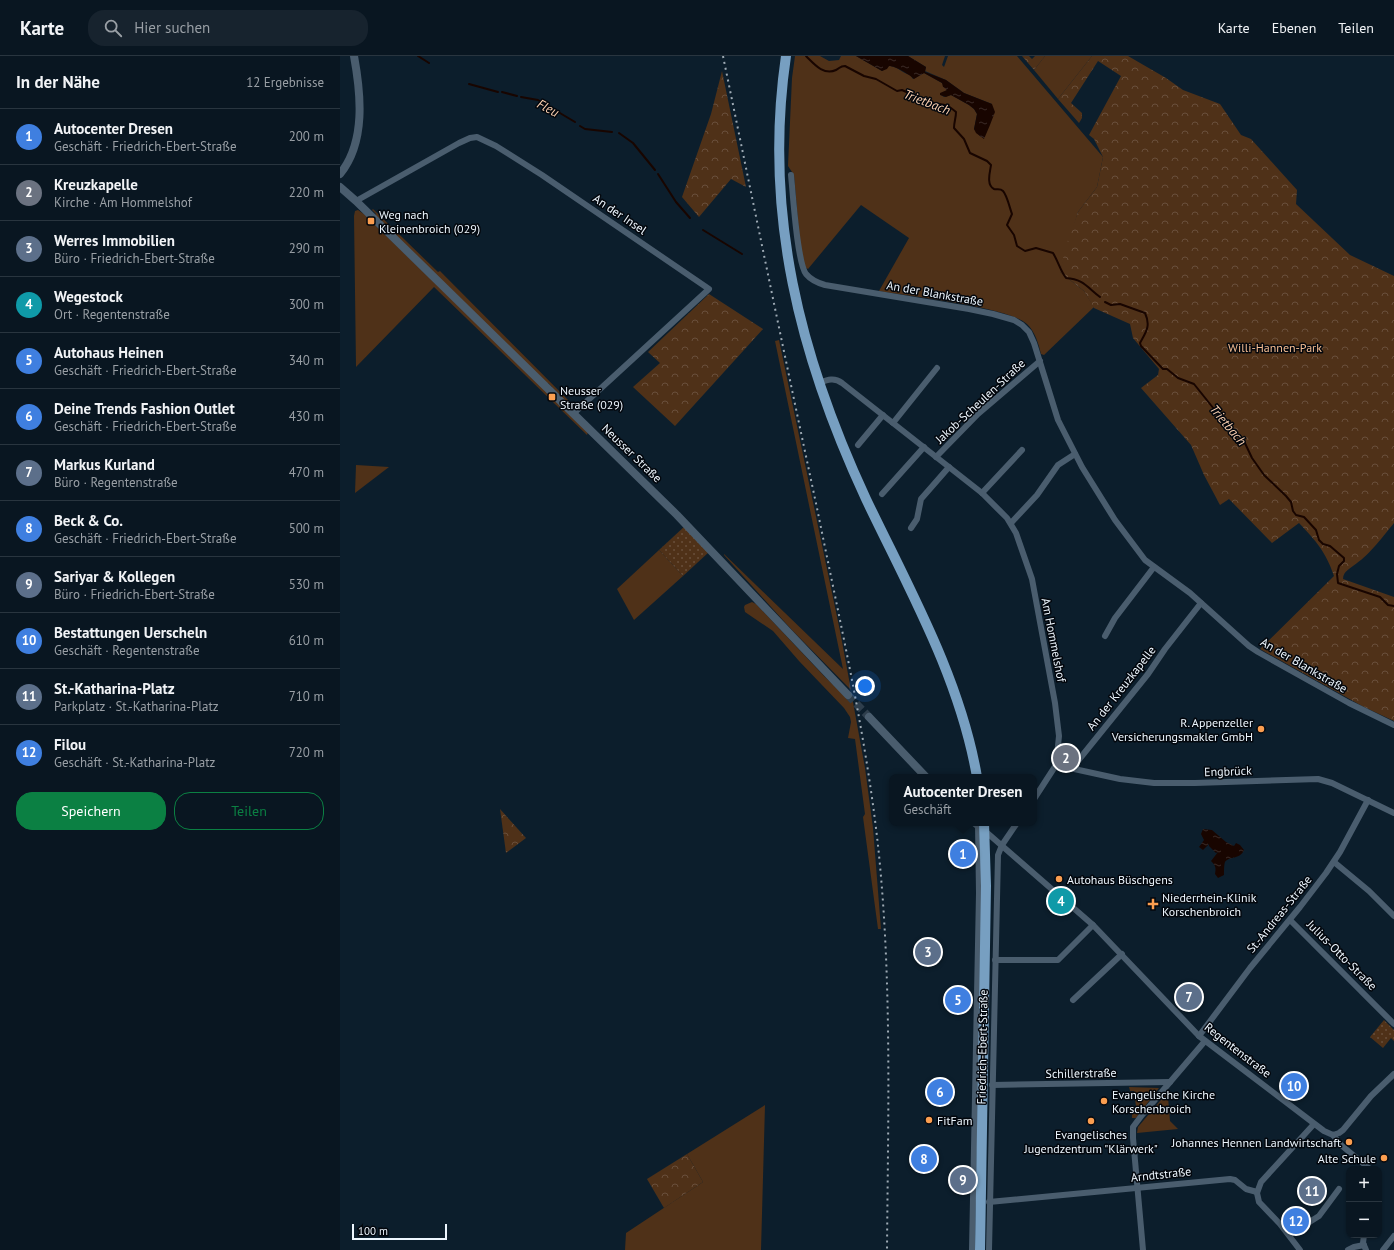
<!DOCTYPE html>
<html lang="de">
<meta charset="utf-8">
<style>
:root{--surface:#091621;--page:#17232e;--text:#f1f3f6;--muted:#999fa5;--line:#29353f;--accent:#0b8043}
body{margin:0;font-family:"PT Sans",sans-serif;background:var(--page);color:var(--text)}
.controls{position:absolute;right:12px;bottom:12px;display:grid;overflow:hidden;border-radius:8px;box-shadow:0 1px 3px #0004}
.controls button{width:36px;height:36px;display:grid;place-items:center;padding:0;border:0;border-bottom:1px solid var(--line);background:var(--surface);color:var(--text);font:20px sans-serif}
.scale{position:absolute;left:12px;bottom:10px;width:95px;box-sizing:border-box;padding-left:4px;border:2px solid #edf6fe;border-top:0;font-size:11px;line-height:14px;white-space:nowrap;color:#edf6fe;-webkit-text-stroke:3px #03070d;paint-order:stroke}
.you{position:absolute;left:525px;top:630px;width:14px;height:14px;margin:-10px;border:3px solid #fff;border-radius:50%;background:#1a73e8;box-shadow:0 0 0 6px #1a73e833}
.badge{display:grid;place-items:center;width:26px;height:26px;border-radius:50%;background:var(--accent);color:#fff;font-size:13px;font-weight:700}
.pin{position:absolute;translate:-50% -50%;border:2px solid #fff;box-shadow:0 1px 4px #0006}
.popup{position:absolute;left:549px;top:718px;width:148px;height:52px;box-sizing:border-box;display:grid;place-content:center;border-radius:8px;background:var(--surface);filter:drop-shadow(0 1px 3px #0005);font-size:13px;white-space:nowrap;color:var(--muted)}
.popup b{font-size:15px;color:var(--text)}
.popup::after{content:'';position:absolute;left:50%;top:100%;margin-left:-8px;border:8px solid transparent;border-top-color:var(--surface)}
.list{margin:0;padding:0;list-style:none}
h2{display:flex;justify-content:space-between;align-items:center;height:52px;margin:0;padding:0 16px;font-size:17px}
h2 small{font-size:13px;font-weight:400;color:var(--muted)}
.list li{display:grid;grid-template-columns:26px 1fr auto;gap:12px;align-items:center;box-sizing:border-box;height:56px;padding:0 16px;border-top:1px solid var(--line)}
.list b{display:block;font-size:15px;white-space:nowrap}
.list p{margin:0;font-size:13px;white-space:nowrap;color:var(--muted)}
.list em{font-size:13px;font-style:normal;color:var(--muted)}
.actions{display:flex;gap:8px;padding:12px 16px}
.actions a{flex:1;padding:9px 0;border:1px solid var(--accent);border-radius:16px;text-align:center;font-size:14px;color:var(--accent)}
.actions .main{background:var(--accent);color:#fff}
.icon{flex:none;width:22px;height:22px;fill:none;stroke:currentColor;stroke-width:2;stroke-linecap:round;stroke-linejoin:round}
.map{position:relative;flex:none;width:1054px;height:1194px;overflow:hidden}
header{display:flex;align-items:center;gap:24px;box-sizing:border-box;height:56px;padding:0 20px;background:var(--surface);border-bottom:1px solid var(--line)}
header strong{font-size:19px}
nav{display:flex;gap:22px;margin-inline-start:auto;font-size:14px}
.search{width:280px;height:36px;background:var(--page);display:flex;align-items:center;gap:10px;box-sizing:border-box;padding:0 14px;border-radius:16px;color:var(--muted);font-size:15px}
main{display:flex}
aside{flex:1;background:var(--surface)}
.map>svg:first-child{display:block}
.green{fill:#4f3118}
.forest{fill:url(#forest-crowns)}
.garden{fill:url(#garden-dots)}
.water{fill:url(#water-ripples)}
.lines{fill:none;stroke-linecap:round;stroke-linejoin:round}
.stream{stroke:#180500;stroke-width:2}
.tertiary-tunnel{stroke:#2e3e4c;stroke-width:8;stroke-dasharray:8 4;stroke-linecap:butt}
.minor{stroke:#4a5d6e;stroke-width:6}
.tertiary{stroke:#4a5d6e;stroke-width:8}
.primary{stroke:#779fc1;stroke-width:10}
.rail{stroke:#9fabb5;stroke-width:2;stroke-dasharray:2 4;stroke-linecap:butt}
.poi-dot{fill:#fb9e50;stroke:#03070d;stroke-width:1.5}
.labels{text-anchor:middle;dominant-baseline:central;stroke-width:3;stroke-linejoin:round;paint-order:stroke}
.poi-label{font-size:12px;fill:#edf6fe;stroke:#03070d;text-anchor:start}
.street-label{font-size:12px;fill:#edf6fe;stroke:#03070d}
.park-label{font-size:12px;fill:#f6be93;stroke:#03070d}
.water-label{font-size:13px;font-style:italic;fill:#fbd0b0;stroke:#03070d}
</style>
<header>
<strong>Karte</strong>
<div class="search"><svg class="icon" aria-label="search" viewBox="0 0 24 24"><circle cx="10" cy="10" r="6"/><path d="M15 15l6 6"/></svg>Hier suchen</div>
<nav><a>Karte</a><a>Ebenen</a><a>Teilen</a></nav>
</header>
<main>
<aside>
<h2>In der Nähe<small>12 Ergebnisse</small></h2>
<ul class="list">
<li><span class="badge" style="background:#3f7fe0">1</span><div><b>Autocenter Dresen</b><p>Geschäft · Friedrich-Ebert-Straße</p></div><em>200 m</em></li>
<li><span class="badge" style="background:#6b7280">2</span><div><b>Kreuzkapelle</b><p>Kirche · Am Hommelshof</p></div><em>220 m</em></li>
<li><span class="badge" style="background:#5c6f8a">3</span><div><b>Werres Immobilien</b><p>Büro · Friedrich-Ebert-Straße</p></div><em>290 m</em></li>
<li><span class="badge" style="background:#0f9aa8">4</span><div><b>Wegestock</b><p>Ort · Regentenstraße</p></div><em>300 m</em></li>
<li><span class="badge" style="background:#3f7fe0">5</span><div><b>Autohaus Heinen</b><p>Geschäft · Friedrich-Ebert-Straße</p></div><em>340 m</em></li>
<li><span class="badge" style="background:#3f7fe0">6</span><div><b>Deine Trends Fashion Outlet</b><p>Geschäft · Friedrich-Ebert-Straße</p></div><em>430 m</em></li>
<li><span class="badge" style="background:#5c6f8a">7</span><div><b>Markus Kurland</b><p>Büro · Regentenstraße</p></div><em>470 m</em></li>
<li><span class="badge" style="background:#3f7fe0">8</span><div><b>Beck &amp; Co.</b><p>Geschäft · Friedrich-Ebert-Straße</p></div><em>500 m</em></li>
<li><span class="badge" style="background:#5c6f8a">9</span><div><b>Sariyar &amp; Kollegen</b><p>Büro · Friedrich-Ebert-Straße</p></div><em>530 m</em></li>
<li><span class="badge" style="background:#3f7fe0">10</span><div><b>Bestattungen Uerscheln</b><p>Geschäft · Regentenstraße</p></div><em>610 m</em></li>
<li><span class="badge" style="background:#5c6f8a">11</span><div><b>St.-Katharina-Platz</b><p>Parkplatz · St.-Katharina-Platz</p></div><em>710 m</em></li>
<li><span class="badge" style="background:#3f7fe0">12</span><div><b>Filou</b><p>Geschäft · St.-Katharina-Platz</p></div><em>720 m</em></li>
</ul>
<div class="actions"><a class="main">Speichern</a><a>Teilen</a></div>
</aside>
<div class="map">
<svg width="1054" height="1194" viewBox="0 0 1054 1194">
<defs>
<pattern id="forest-crowns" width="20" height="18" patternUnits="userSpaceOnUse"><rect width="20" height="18" fill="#4f3118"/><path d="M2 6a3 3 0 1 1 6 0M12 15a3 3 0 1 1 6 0" fill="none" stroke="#694f3b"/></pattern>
<pattern id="garden-dots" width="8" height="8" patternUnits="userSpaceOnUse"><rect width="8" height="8" fill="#4f3118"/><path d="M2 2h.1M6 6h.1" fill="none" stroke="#694f3b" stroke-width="1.8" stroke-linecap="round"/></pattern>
<pattern id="water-ripples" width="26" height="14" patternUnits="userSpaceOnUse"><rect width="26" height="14" fill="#180500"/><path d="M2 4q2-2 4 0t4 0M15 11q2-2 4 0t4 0" fill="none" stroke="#3a2a26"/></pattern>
</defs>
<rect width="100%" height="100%" fill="#0c1e2c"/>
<g class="green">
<path d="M455,0H480L489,5L499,4L501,0H516L542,15L549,10C557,10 562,17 570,19L573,23L584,17L602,27L607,34L601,39L604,41L611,39L629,49L634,53L637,58L634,73L641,81L652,48L624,37L606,24L585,15L586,11L568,0H605L602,9L604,11L608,0H677L763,101L757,131L738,156L720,216L744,235L754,251L704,299L701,298C699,289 695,275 687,268C669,251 568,240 539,235L569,182L521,149L468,213L465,211L460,188L454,119L448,110L452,22Z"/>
<polygon points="705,0 752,0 718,43 694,14"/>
<polygon points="33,153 98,216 100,215 233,349 238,349 237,351 230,350 211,332 212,331 208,327 207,328 35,159 36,158 32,154"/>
<polygon points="18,154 28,161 27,164 33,169 34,168 248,376 247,379 94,231 16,311 14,160 15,155"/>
<polygon points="439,284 500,575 511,634 451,573 384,499 384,498 503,613 435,285"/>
<polygon points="16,409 49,411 15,437"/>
<polygon points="319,494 343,520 294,564 277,533"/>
<polygon points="412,546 416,548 484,620 509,644 511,635 525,712 533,772 541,873 538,873 523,761 525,758 515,683 508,682 511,666 510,661 504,652 459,605 433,575 405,556 404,551 405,549"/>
<polygon points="789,1031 819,1032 796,1062 792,1062 792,1058 797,1058 794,1035 790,1035"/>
<polygon points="826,1038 828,1041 830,1065 838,1073 797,1077 798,1071"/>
<polygon points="425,1049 421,1194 285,1194 286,1177 363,1126 347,1098"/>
</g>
<g class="forest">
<polygon points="682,0 689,0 692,3 695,0 705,0 694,14"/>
<path d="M752,0H788L826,22L843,34L880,48L901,79L911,83L957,134L956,148L1010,199L1054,220V467C1045,478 1029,499 1017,507C1011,512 1003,515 1003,523L1054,541V665L1022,650L920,593L994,520C986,496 976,485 959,467L932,487L889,443L880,449L864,419L851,389L801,332L818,319L819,313L793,282L790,268L754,252L744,235L720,216L726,190L738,156L757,131L763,101L754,83L749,79L781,20L758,5L731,47L742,57V62L739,67L718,43Z"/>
<polygon points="382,15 406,131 391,123 359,161 342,141 371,58"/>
<polygon points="369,238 423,273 335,370 293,331 320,307 308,296"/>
<polygon points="160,753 186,782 166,797"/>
<polygon points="347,1098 363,1126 324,1152 307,1123"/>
</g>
<g class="garden">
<polygon points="345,470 369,496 343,520 319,494"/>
<polygon points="1044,964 1054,974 1054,985 1051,982 1043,992 1030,981"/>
</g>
<g class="water">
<path d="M516,0H568L586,11L585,16L606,24L624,37L652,48L655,56L650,69L644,83L636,77L634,73L637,58L634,53L629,49L611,39L606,41L600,39V37L607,34L603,31L602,27L584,17L574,23C570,19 556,10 549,10L547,13L542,15Z"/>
<path d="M863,773L872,774L886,786L894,790L896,787L900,789L904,794C900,804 889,800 885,806C884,809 884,815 884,819L878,822L875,818C876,812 876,810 871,805L878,796L876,797L869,790V788L863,794L859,791L864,784L861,778Z"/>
</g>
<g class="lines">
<g class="stream">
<polyline points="78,0 89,7"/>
<path d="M466,0C474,8 484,20 496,14C500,12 500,10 505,10L524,20L536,23L557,35L562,34C571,38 580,43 590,46C603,50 603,45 616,56C616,62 614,66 614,72L624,83L630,97L647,105L651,109C650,116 646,129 654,133C657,134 660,132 663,135C667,139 670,153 672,158L667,169L674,179L677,190L685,195L696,192L713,197C718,205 720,214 726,222C743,223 747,231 760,241"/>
<polyline points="129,28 158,36"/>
<polyline points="162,36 177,40"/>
<polyline points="181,41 198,44 235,66"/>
<polyline points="240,70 245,73 272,76"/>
<polyline points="279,77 293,87 315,114"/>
<polyline points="318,118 336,146 350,162"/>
<polyline points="363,174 402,198"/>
<path d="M765,246L771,249L780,248L805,257C811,270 806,276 800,287L801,290L823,313H827L838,322L854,328L890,373L903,383L912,402L924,419L946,440L951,446L953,455L956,459L964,461L976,474L979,484L983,488L990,490L1004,502V505L999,510L997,518L998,527L1040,541L1048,549L1054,550"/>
</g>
<polyline class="tertiary-tunnel" points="508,639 529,661"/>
<g class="minor">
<path d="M451,119C453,138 457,206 466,218C471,224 478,227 485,229L629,253L653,258L674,264L682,269L689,276L694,287L718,364L742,411L775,464L805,504L850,537L909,590L918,596L1009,647L1054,669"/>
<polyline points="16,145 119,87 130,82 137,81 156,90 202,119 369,233 234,357"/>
<path d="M479,327C487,324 494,321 502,327L642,437L667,462L676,477L692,523L715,647L719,680L716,709L694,743"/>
<polyline points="553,367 597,312"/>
<polyline points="518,389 543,359"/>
<polyline points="596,401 638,358 700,305"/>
<polyline points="642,437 682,394"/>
<polyline points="542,438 584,391"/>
<polyline points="671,467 697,439 718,409 735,398"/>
<polyline points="571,472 577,463 581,443 609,411"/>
<polyline points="765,580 775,562 814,511"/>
<polyline points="716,709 780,723 814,727 855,727 978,723 992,727 1054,757"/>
<polyline points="735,713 737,706 808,618 825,593 861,547"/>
<polyline points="645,775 753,869 859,980 984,1075 993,1079 999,1077 1003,1074 1031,1040 1054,1018"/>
<polyline points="994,806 1029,835 1054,860"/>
<polyline points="950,864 1054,968"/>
<polyline points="655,904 718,904 753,869"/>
<polyline points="733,944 782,898"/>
<polyline points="859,980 910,912 960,851 986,817 1000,796 1028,744"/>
<polyline points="652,1029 830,1026"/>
<polyline points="993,1079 1001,1089 1030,1113"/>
<polyline points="649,1146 890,1123 895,1124 906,1133 917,1136"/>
<polyline points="949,1179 979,1160 999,1133"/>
<polyline points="1024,1179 1023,1187 1026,1194"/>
<polyline points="632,1194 639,837 638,769"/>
<polyline points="649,1194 658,799 662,789 677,767"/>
<polyline points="803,1194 793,1082 793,1071 802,1059 865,985"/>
<polyline points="960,1194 940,1168 919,1146 917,1137 921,1126 974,1068"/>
<polyline points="1008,1194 1014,1191 1024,1189"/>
<polyline points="1043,1194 1054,1180"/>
</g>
<g class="tertiary">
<path d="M0,118C26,86 21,38 14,0"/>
<polyline points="0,131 16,145 337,459 508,639"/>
<polyline points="529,661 586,721"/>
<polyline points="635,767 645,775"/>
</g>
<g class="primary">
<path d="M446,0C423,157 460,301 526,443C569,533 620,622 637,721"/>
<polyline points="640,1194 646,830 644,767"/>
</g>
<path class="rail" d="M383,0C414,151 445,302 477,452C500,567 527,682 539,799C552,930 548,1063 547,1194"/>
</g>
<g class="poi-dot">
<rect x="27" y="161" width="8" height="8" rx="2"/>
<rect x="208" y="337" width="8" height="8" rx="2"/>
<circle cx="921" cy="673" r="4"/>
<circle cx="719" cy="823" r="4"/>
<path d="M811 842h4v4h4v4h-4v4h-4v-4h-4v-4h4z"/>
<circle cx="764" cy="1045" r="4"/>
<circle cx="589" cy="1064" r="4"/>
<circle cx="751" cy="1065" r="4"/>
<circle cx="1009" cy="1086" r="4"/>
<circle cx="1044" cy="1102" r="4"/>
</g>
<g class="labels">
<g class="poi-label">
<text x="39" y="158">Weg nach<tspan x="39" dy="14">Kleinenbroich (029)</tspan></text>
<text x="220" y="334">Neusser<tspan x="220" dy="14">Straße (029)</tspan></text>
<text x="913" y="666" text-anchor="end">R. Appenzeller<tspan x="913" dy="14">Versicherungsmakler GmbH</tspan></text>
<text x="727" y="823">Autohaus Büschgens</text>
<text x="822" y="841">Niederrhein-Klinik<tspan x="822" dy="14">Korschenbroich</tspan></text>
<text x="772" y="1038">Evangelische Kirche<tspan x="772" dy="14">Korschenbroich</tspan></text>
<text x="597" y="1064">FitFam</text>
<text x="751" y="1078" text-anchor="middle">Evangelisches<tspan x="751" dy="14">Jugendzentrum "Klärwerk"</tspan></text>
<text x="1001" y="1086" text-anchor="end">Johannes Hennen Landwirtschaft</text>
<text x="1036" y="1102" text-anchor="end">Alte Schule</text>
</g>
<g class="street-label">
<text transform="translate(280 158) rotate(34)">An der Insel</text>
<text transform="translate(595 237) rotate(10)">An der Blankstraße</text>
<text transform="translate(640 345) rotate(-43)">Jakob-Scheulen-Straße</text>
<text transform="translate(292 397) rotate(44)">Neusser Straße</text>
<text transform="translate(714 584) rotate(79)">Am Hommelshof</text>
<text transform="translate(964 609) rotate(30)">An der Blankstraße</text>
<text transform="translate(781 632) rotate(-52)">An der Kreuzkapelle</text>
<text transform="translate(888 715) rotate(-2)">Engbrück</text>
<text transform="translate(939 858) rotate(-51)">St.-Andreas-Straße</text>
<text transform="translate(1002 899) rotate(45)">Julius-Otto-Straße</text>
<text transform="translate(642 991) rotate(-89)">Friedrich-Ebert-Straße</text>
<text transform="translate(898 994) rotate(38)">Regentenstraße</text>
<text transform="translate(741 1017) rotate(-1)">Schillerstraße</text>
<text transform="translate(821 1118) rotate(-6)">Arndtstraße</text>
</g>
<g class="park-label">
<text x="935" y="291">Willi-Hannen-Park</text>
</g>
<g class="water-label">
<text transform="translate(587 46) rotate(21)">Trietbach</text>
<text transform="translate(208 52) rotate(28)">Fleu</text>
<text transform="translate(888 369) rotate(50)">Trietbach</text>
</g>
</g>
</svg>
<div class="controls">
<button>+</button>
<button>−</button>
</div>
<div class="scale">100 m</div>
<div class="you"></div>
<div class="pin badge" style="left:623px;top:798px;background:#3f7fe0">1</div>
<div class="popup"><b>Autocenter Dresen</b>Geschäft</div>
<div class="pin badge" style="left:726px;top:702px;background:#6b7280">2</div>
<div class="pin badge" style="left:588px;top:896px;background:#5c6f8a">3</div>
<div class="pin badge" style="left:721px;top:845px;background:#0f9aa8">4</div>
<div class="pin badge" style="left:618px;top:944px;background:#3f7fe0">5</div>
<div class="pin badge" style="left:600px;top:1036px;background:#3f7fe0">6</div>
<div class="pin badge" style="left:849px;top:941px;background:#5c6f8a">7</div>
<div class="pin badge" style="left:584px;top:1103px;background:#3f7fe0">8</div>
<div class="pin badge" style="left:623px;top:1124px;background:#5c6f8a">9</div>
<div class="pin badge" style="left:954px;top:1030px;background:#3f7fe0">10</div>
<div class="pin badge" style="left:972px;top:1135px;background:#5c6f8a">11</div>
<div class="pin badge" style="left:956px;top:1165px;background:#3f7fe0">12</div>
</div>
</main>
